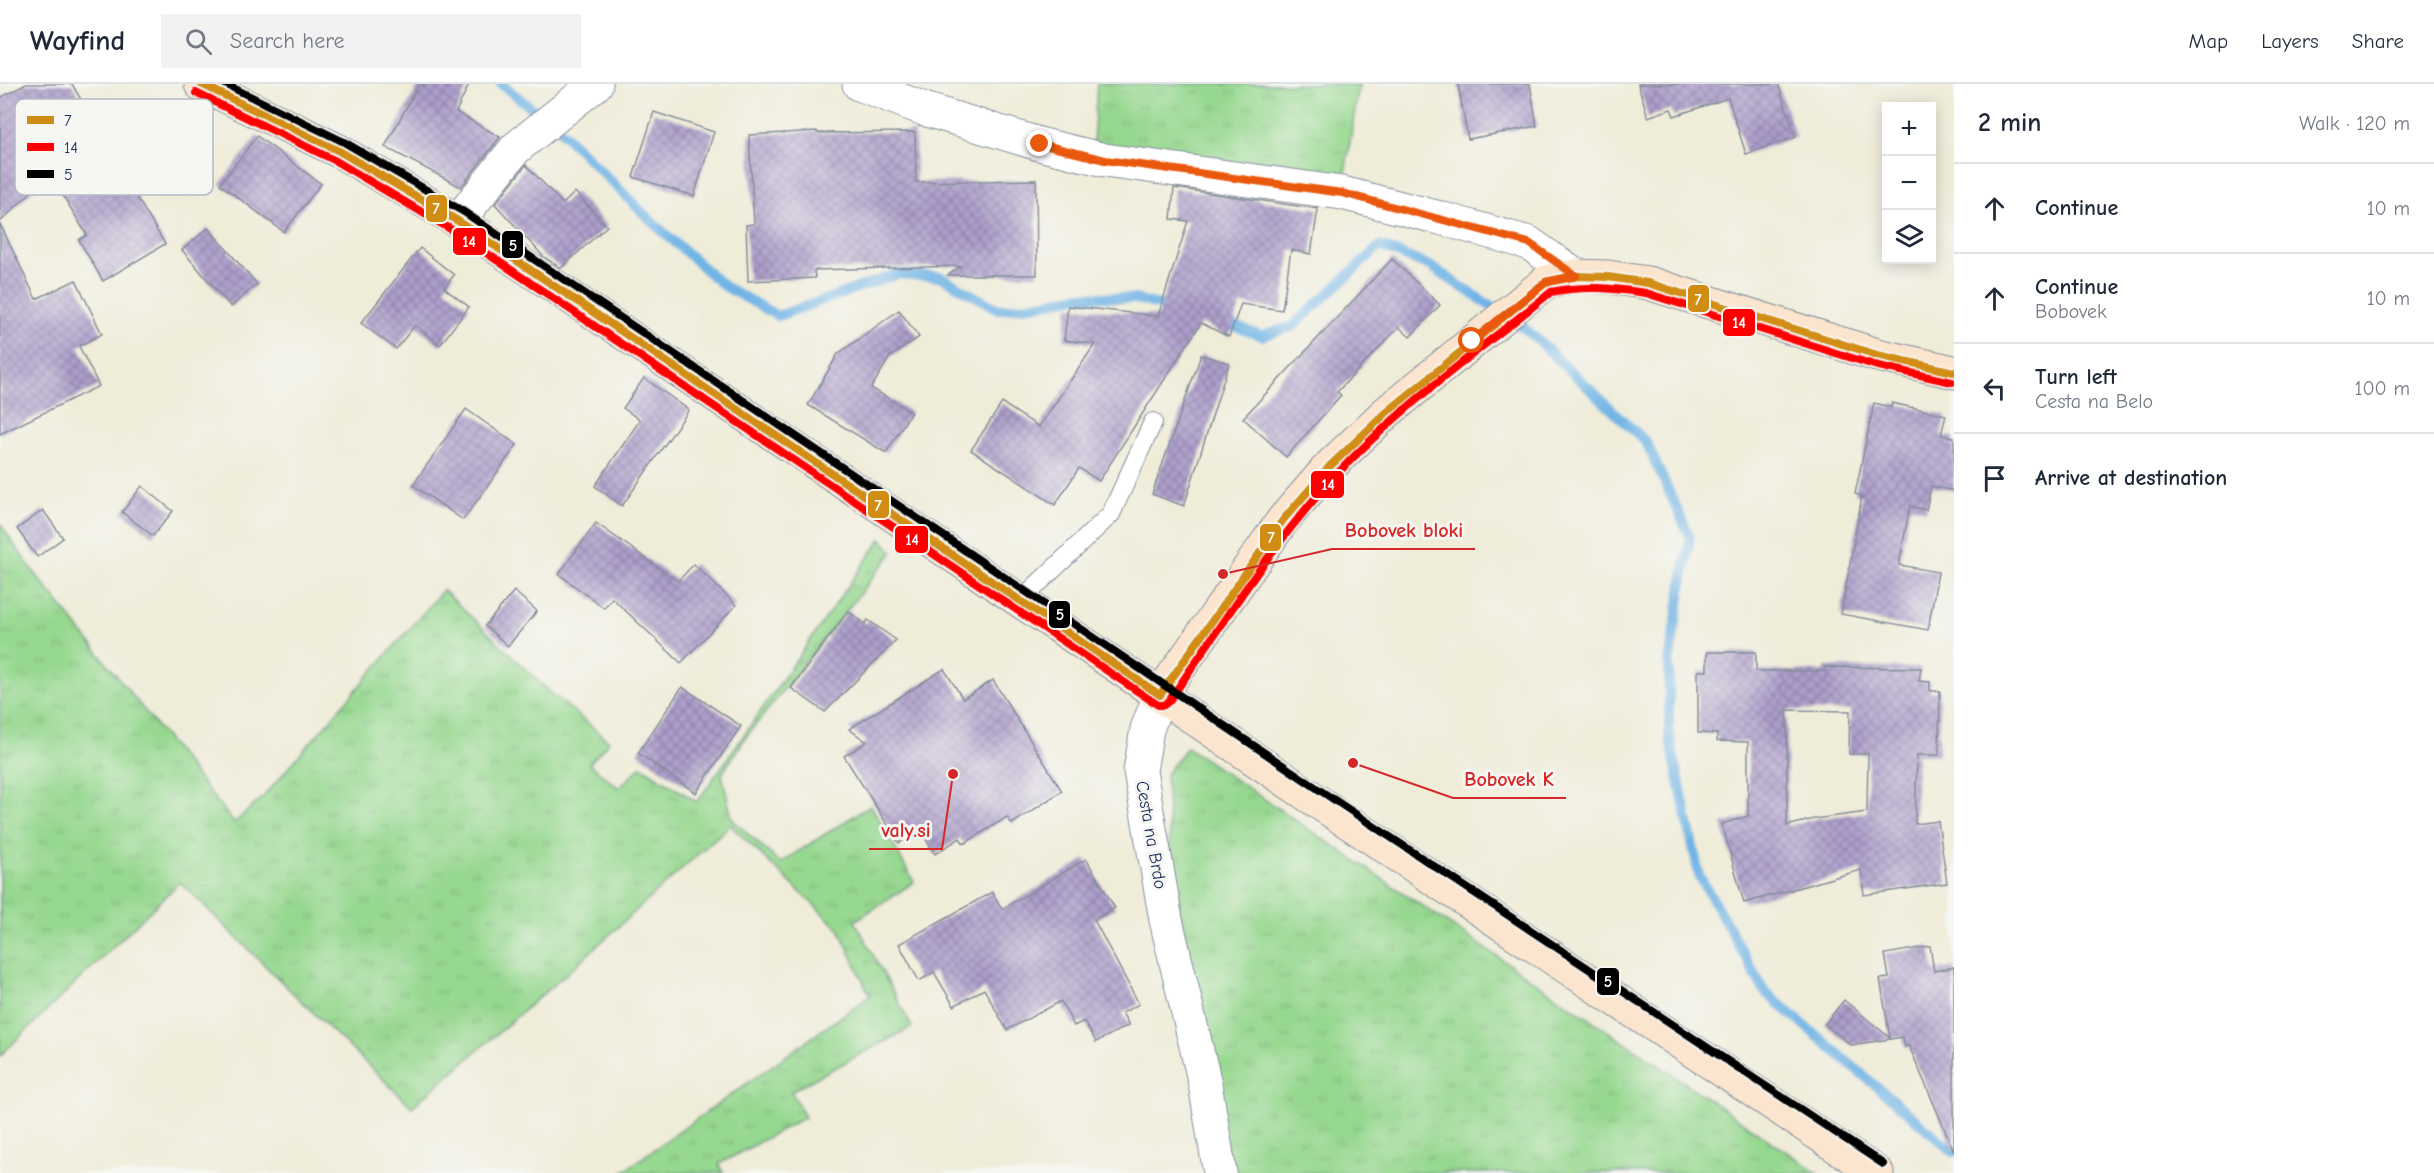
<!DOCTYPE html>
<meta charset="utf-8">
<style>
:root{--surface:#fff;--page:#f2f2f3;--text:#1f2937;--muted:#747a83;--line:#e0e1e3}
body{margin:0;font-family:"Comic Neue",sans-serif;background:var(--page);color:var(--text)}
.controls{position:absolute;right:18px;top:18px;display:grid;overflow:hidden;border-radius:0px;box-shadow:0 3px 15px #0003}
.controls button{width:54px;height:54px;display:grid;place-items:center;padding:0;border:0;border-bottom:2px solid var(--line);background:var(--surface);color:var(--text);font:30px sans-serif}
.stop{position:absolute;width:18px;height:18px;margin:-14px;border:4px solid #ea580c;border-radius:50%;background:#fff}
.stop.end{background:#ea580c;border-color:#fff;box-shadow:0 2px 6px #0008}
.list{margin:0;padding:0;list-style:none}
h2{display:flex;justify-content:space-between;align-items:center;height:78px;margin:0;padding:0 24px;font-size:26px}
h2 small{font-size:20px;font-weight:400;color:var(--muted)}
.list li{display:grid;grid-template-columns:39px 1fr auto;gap:18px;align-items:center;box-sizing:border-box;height:90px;padding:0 24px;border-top:2px solid var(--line)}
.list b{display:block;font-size:22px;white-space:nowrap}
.list p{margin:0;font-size:20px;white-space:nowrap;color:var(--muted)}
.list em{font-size:20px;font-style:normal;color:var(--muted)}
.icon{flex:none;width:33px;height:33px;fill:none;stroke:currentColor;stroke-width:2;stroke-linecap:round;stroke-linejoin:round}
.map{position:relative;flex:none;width:1954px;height:1089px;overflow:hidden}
header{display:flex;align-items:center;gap:36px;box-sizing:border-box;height:84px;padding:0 30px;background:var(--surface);border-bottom:2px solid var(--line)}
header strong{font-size:28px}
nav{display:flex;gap:33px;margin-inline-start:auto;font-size:21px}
.search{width:420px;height:54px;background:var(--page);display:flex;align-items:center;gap:15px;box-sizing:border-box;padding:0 21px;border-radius:0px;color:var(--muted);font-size:22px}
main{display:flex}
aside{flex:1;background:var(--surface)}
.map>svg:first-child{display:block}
.grass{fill:url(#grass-tufts);stroke:#588476;stroke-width:1.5}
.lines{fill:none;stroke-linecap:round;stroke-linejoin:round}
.stream{stroke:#70b4e5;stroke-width:10}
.building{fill:url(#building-cross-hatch);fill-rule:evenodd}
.lane-casing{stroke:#858e9b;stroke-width:20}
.street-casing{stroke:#858e9b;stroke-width:35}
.secondary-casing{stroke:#858e9b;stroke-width:35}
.lane{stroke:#fff;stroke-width:18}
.street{stroke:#fff;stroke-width:33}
.secondary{stroke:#fbe5cf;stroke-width:33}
.bus-1-casing{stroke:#f6f6f2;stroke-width:12}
.bus-2-casing{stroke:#f6f6f2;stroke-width:12}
.bus-3-casing{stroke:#f6f6f2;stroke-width:12}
.bus-1{stroke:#d18d13;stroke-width:8}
.bus-2{stroke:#f00;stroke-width:8}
.bus-3{stroke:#000;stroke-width:8}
.route{stroke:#ea580c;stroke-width:8}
.labels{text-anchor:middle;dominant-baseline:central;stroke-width:6;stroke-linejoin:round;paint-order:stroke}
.street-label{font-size:18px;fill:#1b2f5e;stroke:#f6f6f2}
.key{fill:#f6f6f2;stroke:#b4bac6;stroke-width:1.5}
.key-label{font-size:16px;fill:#1b2f5e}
.leader{fill:none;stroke:#d62828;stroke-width:2}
.callout-dot{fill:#d62828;stroke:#f6f6f2;stroke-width:2}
.callout-label{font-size:20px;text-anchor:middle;font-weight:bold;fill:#d62828;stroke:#f6f6f2;stroke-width:6;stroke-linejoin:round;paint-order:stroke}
.line-badge{stroke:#f6f6f2;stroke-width:2}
.badge-label{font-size:16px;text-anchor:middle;font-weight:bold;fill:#fff}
</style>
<header>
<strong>Wayfind</strong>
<div class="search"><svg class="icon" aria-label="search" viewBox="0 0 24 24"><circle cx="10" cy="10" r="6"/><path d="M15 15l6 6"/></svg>Search here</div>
<nav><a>Map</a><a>Layers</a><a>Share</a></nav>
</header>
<main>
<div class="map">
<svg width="1954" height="1089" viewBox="0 0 1954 1089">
<defs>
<pattern id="grass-tufts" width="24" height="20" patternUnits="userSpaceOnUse" patternTransform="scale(1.5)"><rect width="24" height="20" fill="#96d88f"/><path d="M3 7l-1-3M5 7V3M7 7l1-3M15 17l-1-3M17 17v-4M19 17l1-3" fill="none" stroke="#81ba7e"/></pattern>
<pattern id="building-cross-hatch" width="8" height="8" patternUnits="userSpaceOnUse" patternTransform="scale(1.5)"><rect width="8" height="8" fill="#ad9ecb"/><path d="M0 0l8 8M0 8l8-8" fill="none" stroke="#8c81a8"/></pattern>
</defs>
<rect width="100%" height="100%" fill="#f6f6f2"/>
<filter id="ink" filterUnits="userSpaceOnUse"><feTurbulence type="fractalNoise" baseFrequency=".0167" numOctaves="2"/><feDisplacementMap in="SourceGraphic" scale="12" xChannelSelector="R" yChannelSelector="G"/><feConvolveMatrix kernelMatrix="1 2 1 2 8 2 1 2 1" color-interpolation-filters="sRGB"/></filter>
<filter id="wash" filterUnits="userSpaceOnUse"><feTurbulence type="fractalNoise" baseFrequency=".008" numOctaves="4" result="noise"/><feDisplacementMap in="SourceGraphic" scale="24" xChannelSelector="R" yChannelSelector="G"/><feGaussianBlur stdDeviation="1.35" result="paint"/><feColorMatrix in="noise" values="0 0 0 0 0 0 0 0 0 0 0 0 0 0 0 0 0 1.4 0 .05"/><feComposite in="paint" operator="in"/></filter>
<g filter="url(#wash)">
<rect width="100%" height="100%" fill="#efecd8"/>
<g class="grass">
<polygon points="1097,0 1359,0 1344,96 1093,59"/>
<polygon points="0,440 30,483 234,739 263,713 443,506 548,606 609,657 589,680 619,704 641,682 697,718 881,455 893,468 746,653 722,690 732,735 780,779 871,721 914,798 855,837 912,943 791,1007 805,1033 719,1080 723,1089 621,1089 870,912 839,845 730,741 573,884 412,1023 298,914 180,798 0,972"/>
<polygon points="1187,663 1818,1089 1227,1089 1170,768 1166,690"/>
</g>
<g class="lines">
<g class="stream">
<polyline points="501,0 561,47 652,138 724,202 778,232 898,190 941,193 998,225 1031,222 1080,212 1135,215 1175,225"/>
<polyline points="1219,237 1262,252 1293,242 1380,162 1430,182 1527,246 1646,358 1690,453 1669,579 1669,650 1699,791 1765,908 1954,1068"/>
</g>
</g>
<g id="blocks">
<g class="building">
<polygon points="26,0 72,0 98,45 96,46 165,160 103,197 79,156 87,151 50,90 0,138 0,14"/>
<polygon points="419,0 469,0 456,28 500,53 461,103 385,63"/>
<polygon points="1458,0 1530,0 1537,42 1468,55"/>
<polygon points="1638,0 1778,0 1796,53 1746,70 1728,14 1674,32 1671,25 1648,33"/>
<polygon points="654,28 714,48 694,112 633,93"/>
<polygon points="817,47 817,49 915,48 916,98 1036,96 1037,191 948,191 961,182 814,186 815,194 748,197 746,141 754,140 749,51"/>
<polygon points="257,52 321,100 284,148 220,100"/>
<polygon points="526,81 563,120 575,108 607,142 561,184 543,172 495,120"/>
<polygon points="1174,104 1318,125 1311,170 1291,166 1282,226 1241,220 1229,253 1201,239 1099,397 1079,384 1055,421 971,366 1002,319 1039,343 1095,260 1064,256 1068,222 1158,232 1188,137 1171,135"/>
<polygon points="0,140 36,215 76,196 102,250 79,262 99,302 0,350"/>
<polygon points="208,144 257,200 231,223 182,166"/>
<polygon points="420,164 454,191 444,204 469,223 440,261 415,241 396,265 361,239"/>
<polygon points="1392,175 1440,221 1410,253 1399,243 1337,308 1341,311 1286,373 1243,334"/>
<polygon points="899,226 919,253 890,273 871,304 911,328 886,369 808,321 838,270"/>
<polygon points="1201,271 1229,279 1184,422 1152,410"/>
<polygon points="644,294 689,326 622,422 595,402 640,336 623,324"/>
<polygon points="1874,319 1891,323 1892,319 1946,331 1941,351 1954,353 1954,407 1931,402 1926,426 1910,422 1899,481 1938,488 1928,546 1841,530 1862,412 1855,410"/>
<polygon points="466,325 517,361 463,436 413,401"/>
<polygon points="142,402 173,427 153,452 122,428"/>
<polygon points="43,426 63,454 37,473 17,445"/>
<polygon points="596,439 678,497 694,480 736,521 681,579 612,514 604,524 559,490"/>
<polygon points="514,507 537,527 508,562 485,542"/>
<polygon points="848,527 865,540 868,536 896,556 825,628 791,604"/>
<path d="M1707,568H1756V587H1825V583L1921,584L1919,597L1930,598V607H1940L1939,671H1917L1915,740L1938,737L1947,799L1864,811L1861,786L1744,819L1722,740L1748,732V658L1717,657V650L1698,649V587H1707ZM1787,626L1850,627L1849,670H1868L1867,728L1814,735L1787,742Z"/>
<polygon points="944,585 963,615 993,596 1062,707 1012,740 1007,733 964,760 960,754 935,770 920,746 899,759 844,672 867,658 849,645"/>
<polygon points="682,603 741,642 696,709 638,669"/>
<polygon points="1086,775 1115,824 1094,836 1139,920 1122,929 1129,941 1096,958 1084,937 1074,942 1061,917 1007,946 984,905 954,922 934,888 919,897 899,860 992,808 1002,825"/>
<polygon points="1930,862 1934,887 1954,883 1954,1067 1909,962 1905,963 1903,953 1851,961 1825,940 1844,916 1890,954 1880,895 1889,894 1885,870"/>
</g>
</g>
</g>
<g filter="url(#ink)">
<use href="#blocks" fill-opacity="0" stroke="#858e9b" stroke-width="1.5"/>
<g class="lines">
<defs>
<polyline id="lane" points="1020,517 1111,430 1153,338"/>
<g id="street">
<polyline points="859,0 924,25 1039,60 1105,76 1342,109 1440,134 1529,159 1576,192"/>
<polyline points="458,137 516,64 596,0"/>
<polyline points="1160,611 1147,645 1140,687 1166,836 1205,1000 1220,1089"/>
</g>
<g id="secondary">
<polyline points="201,0 339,67 458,137 1324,722 1877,1089"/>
<polyline points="1160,611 1283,436 1329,383 1386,329 1546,198 1576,192 1608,193 1648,199 1877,271 1954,288"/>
</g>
</defs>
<use href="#lane" class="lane-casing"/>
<use href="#street" class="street-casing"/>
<use href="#secondary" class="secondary-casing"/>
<use href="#lane" class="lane"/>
<use href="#street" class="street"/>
<use href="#secondary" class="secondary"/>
<defs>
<polyline id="bus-1" points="201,0 339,67 458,137 1160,611 1283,436 1329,383 1386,329 1546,198 1576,192 1608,193 1648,199 1877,271 1954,288"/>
<path id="bus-2" d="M196,9L334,76L452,146L1158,621H1164L1169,617C1222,541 1272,459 1336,391C1400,323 1478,267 1551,208C1585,201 1611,204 1646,209L1874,281L1952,298"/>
<polyline id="bus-3" points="225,0 344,58 464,128 1330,713 1883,1080"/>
</defs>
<use href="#bus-1" class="bus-1-casing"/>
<use href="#bus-2" class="bus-2-casing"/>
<use href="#bus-3" class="bus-3-casing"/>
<use href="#bus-1" class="bus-1"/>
<use href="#bus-2" class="bus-2"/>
<use href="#bus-3" class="bus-3"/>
</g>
</g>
<g class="lines" filter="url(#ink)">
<polyline class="route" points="1040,60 1105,76 1342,109 1529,159 1576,192 1546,198 1472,257"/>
</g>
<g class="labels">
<g class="street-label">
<text transform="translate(1151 751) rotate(80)">Cesta na Brdo</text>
</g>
</g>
<rect x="15" y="15" width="198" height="96" rx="9" class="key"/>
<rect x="27" y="32" width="27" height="8" fill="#d18d13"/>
<rect x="27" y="59" width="27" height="8" fill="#f00"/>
<rect x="27" y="86" width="27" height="8" fill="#000"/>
<g class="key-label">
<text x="64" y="42">7</text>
<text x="64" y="69">14</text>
<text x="64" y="96">5</text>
</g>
<path class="leader" d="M1223 490L1332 465H1475M1353 679L1453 714H1566M953 690L942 765H869"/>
<g class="callout-dot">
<circle cx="1223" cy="490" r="6"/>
<circle cx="1353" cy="679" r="6"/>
<circle cx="953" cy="690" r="6"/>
</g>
<g class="callout-label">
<text x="1404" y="453">Bobovek bloki</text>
<text x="1509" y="702">Bobovek K</text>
<text x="906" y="753">valy.si</text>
</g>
<g class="line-badge">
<rect x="425" y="110" width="23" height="29" rx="6" fill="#d18d13"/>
<rect x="452" y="143" width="35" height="29" rx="6" fill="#f00"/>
<rect x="501" y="146" width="23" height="29" rx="6" fill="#000"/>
<rect x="1687" y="200" width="23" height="29" rx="6" fill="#d18d13"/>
<rect x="1722" y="224" width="34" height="29" rx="6" fill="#f00"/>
<rect x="1310" y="386" width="35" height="29" rx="6" fill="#f00"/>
<rect x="867" y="406" width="23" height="29" rx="6" fill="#d18d13"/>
<rect x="1259" y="439" width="23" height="29" rx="6" fill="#d18d13"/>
<rect x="894" y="441" width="35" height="29" rx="6" fill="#f00"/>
<rect x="1048" y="516" width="23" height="29" rx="6" fill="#000"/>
<rect x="1596" y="883" width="24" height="29" rx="6" fill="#000"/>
</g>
<g class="badge-label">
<text x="436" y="130">7</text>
<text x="469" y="163">14</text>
<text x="513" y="167">5</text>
<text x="1698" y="221">7</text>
<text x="1739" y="244">14</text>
<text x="1328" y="406">14</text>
<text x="878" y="427">7</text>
<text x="1271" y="459">7</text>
<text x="912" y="461">14</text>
<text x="1060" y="536">5</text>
<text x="1608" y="903">5</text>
</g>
</svg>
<div class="controls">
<button>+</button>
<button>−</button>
<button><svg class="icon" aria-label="layers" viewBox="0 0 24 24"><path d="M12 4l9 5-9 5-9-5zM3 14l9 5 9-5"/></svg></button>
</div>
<div class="stop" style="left:1472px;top:257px"></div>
<div class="stop end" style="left:1040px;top:60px"></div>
</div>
<aside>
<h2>2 min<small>Walk · 120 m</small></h2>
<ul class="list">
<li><svg class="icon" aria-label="ahead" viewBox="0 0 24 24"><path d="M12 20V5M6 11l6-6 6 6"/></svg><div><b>Continue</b></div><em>10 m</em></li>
<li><svg class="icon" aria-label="ahead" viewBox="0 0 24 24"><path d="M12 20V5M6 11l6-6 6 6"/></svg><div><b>Continue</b><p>Bobovek</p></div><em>10 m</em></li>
<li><svg class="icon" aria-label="left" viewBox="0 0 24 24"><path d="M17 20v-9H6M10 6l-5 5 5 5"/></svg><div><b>Turn left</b><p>Cesta na Belo</p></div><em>100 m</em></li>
<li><svg class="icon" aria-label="arrive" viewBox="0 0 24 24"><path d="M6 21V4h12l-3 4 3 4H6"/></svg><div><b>Arrive at destination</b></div></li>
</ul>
</aside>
</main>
